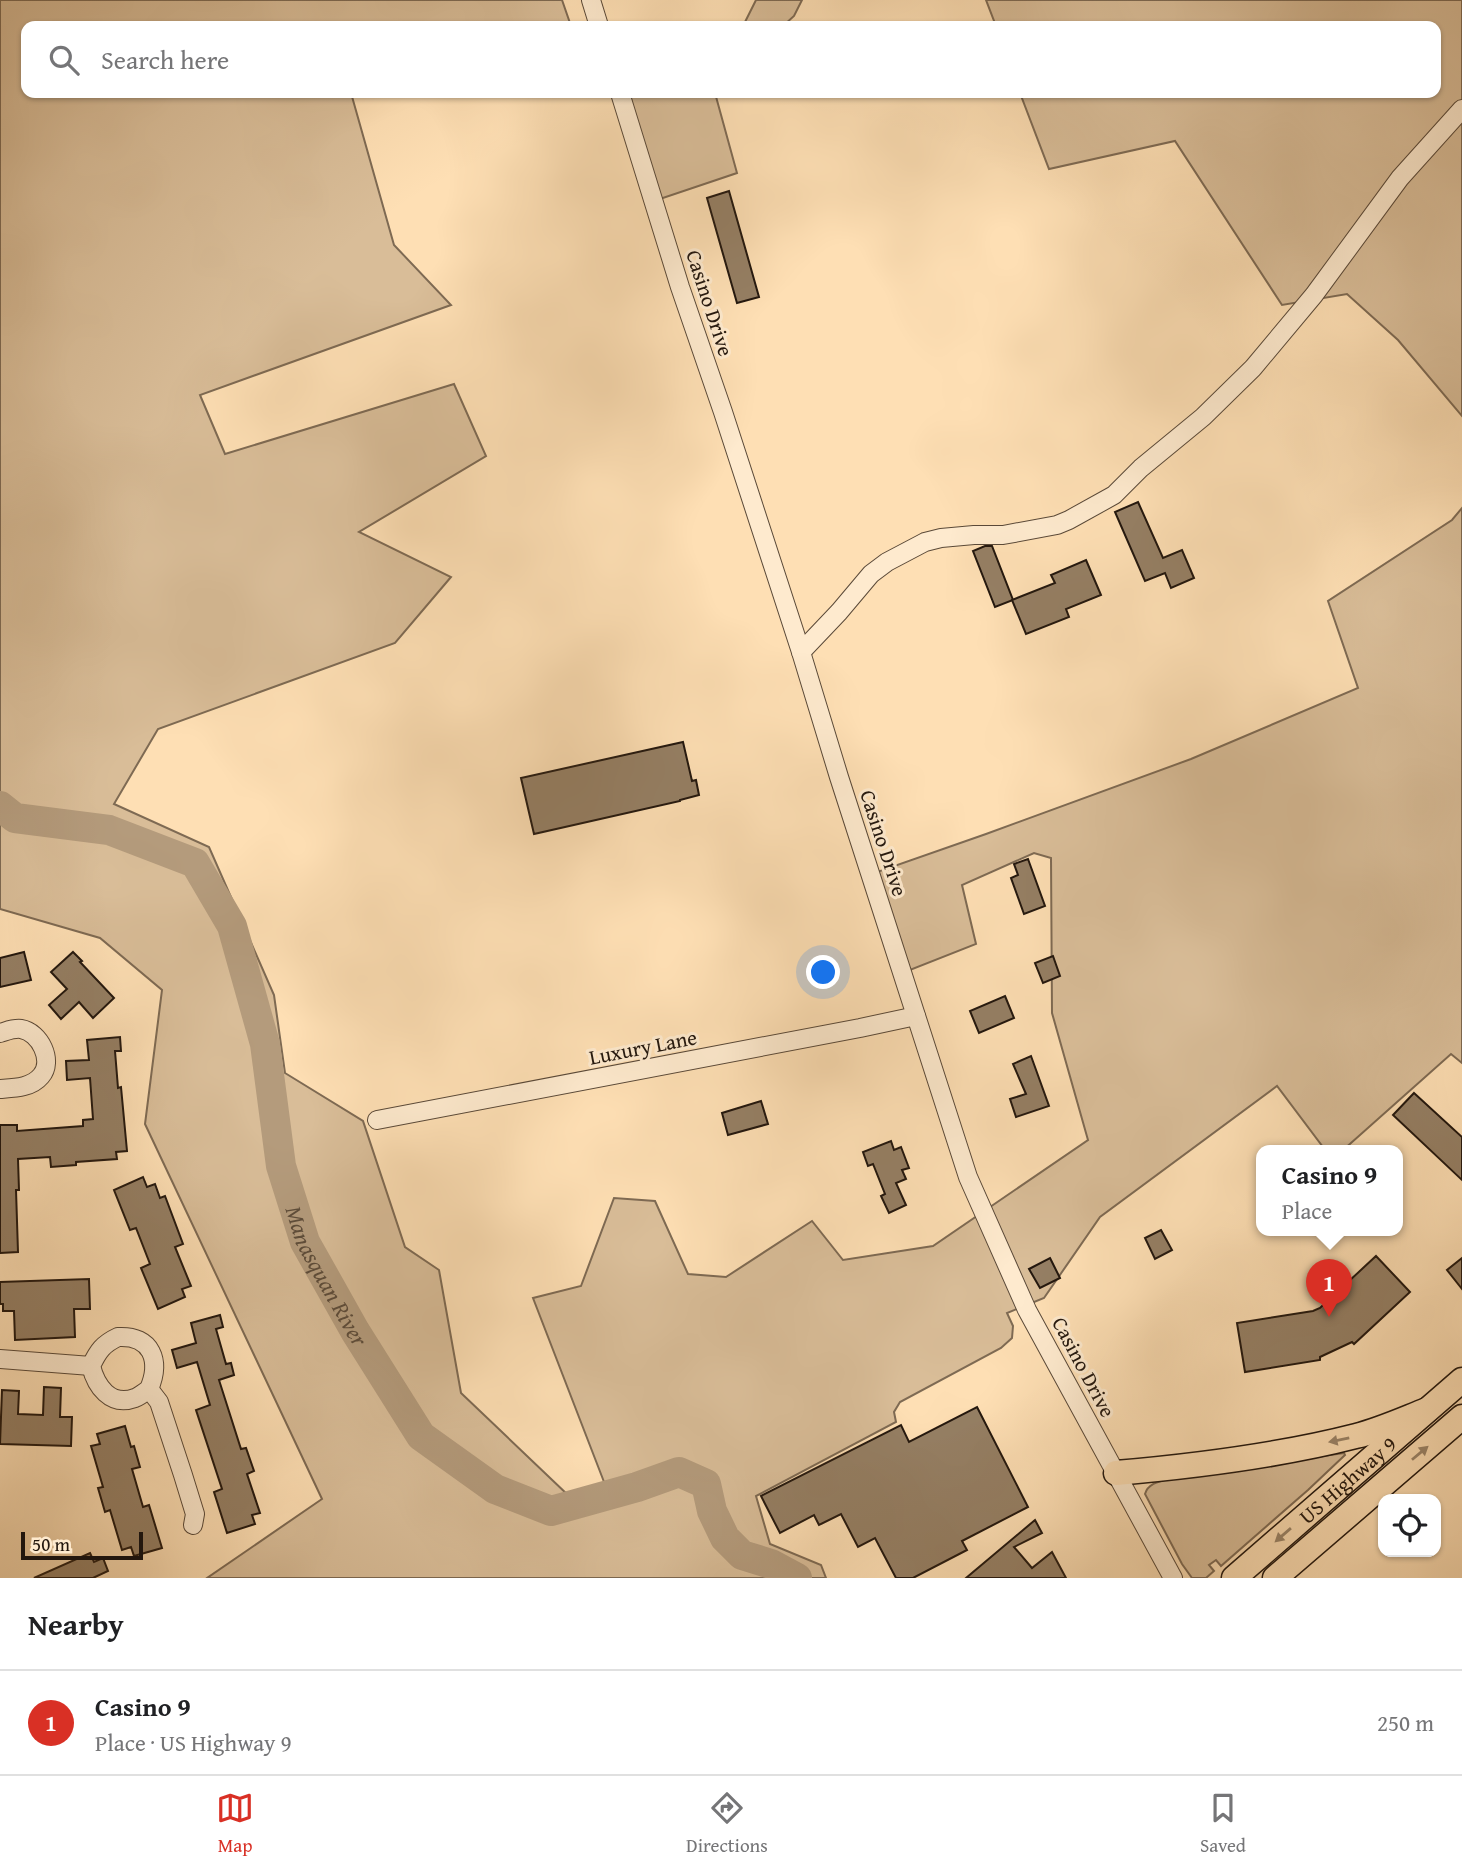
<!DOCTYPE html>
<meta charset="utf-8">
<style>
:root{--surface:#fff;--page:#f6f6f6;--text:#202124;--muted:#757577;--line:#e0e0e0;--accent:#d93025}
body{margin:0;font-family:"Gentium Book Plus",serif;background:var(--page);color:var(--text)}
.controls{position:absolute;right:21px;bottom:21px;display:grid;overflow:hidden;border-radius:14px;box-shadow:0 2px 5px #0004}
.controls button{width:63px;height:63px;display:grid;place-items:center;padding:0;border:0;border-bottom:2px solid var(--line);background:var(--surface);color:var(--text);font:35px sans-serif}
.scale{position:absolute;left:21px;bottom:18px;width:122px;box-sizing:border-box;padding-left:7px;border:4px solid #23170e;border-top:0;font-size:19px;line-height:24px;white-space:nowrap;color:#23170e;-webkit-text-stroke:5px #feeace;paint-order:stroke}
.you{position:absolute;left:824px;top:973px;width:24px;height:24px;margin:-18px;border:5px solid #fff;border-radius:50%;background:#1a73e8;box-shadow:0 0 0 10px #1a73e833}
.badge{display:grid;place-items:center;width:46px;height:46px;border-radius:50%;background:var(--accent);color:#fff;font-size:23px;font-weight:700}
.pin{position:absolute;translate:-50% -58px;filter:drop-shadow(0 2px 4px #0008)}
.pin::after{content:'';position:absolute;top:37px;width:24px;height:21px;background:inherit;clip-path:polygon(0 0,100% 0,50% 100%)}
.popup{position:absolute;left:1256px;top:1145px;width:147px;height:91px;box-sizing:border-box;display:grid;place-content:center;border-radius:14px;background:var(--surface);filter:drop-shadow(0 2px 5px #0005);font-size:23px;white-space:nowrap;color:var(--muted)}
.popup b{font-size:26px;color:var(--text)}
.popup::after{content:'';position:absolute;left:50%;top:100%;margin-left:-14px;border:14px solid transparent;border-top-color:var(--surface)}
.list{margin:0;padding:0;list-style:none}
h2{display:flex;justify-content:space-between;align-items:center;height:91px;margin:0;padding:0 28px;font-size:30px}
h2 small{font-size:23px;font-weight:400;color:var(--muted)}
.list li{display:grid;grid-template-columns:46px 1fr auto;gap:21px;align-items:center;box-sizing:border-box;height:105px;padding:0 28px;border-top:2px solid var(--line)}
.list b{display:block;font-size:26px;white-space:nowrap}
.list p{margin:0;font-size:23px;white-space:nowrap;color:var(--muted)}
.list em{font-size:23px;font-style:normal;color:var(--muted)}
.icon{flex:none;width:38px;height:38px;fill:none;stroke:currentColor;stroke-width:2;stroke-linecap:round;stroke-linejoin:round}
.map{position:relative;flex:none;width:1462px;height:1578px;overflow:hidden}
.search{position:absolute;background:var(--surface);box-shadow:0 2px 5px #0004;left:21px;right:21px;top:21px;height:77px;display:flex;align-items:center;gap:18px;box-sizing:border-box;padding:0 24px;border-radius:14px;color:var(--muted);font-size:26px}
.sheet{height:196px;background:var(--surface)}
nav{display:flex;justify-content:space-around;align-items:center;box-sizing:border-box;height:98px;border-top:2px solid var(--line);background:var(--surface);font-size:19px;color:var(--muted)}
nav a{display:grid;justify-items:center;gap:4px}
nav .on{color:var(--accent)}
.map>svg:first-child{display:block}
.green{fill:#d9bd98;stroke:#7e6a53;stroke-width:2}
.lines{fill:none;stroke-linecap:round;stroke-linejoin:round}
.river{stroke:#b49b7c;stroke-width:30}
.building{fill:#957f64;stroke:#23170e;stroke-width:2}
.minor-casing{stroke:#5a4938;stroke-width:20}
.highway-casing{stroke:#23170e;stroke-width:27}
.minor{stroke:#feeace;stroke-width:18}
.highway{stroke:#fedfb4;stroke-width:24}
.oneway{fill:#9b8569}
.labels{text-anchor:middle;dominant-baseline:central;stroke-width:6;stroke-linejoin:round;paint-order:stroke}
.street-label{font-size:21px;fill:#23170e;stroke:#feeace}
.water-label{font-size:23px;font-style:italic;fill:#5d4c3a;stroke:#feeace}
</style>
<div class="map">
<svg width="1462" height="1578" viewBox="0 0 1462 1578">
<rect width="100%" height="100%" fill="#fedfb4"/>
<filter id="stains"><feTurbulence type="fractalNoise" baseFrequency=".00286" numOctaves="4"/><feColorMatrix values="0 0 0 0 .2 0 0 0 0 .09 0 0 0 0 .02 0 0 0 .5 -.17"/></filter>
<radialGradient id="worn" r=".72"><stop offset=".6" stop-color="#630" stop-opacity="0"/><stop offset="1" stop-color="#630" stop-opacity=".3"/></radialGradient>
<g class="green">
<polygon points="0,0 562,0 571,26 26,26 26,93 351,93 394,245 451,305 200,395 225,454 454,384 486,456 359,532 451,577 395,643 158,729 114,804 209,847 274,995 285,1073 363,1121 405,1247 439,1270 461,1393 569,1496 611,1500 533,1298 581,1286 614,1198 655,1201 688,1274 726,1277 812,1221 843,1260 933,1246 1088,1140 1052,1013 1051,858 1034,853 962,885 976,944 910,970 877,872 986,834 1191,759 1358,688 1328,601 1452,520 1462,508 1462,1063 1451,1054 1342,1151 1326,1151 1277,1086 1100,1217 1044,1298 1007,1313 1013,1326 1012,1338 1001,1348 900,1402 894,1412 896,1422 756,1496 770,1544 821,1565 826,1578 207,1578 322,1499 145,1124 162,990 100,938 0,909"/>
<polygon points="756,0 802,0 794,16 783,26 743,26"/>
<polygon points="986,0 1462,0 1462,416 1398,340 1347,294 1282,305 1175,141 1049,169 1020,93 1436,93 1436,26 996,26"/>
<polygon points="618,93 715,93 737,173 654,201"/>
<path d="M1344,1453L1345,1455L1308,1490L1221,1566L1216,1560L1209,1565L1214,1571L1206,1578H1192L1182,1564L1145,1494C1148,1483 1161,1481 1171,1478Z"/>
</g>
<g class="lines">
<path class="river" id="s1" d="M0,806L15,818L109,830L195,863L232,926L265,1044L281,1166L305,1242L355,1331L421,1436L495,1489L551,1511L637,1487L679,1472L706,1484L712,1511L725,1538L742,1555L771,1564L797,1578"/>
</g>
<g class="building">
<polygon points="729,191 759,297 737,303 707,198"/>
<polygon points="1138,502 1163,558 1182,550 1194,578 1171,588 1165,573 1145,581 1115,512"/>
<polygon points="985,546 992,546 1013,600 995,607 973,551"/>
<polygon points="1086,560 1101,595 1066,609 1069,617 1026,634 1012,600 1055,583 1051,575"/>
<polygon points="683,742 692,781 696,780 699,795 680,800 680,801 534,834 521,778"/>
<polygon points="1028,859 1045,906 1024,914 1011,878 1018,875 1014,864"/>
<polygon points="24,952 31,980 0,987 0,958"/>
<polygon points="73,952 82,961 80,962 114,998 93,1018 79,1002 61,1019 49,1005 67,989 51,972"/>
<polygon points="1053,956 1060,976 1043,983 1035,963"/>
<polygon points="1005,996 1014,1018 979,1033 970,1011"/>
<polygon points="120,1037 121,1051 115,1051 118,1088 121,1087 127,1151 116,1152 117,1159 76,1162 76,1165 51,1167 50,1157 18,1159 19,1190 16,1190 18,1252 0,1253 0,1125 17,1125 17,1131 83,1126 83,1120 93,1119 90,1078 67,1080 66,1061 89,1060 87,1040"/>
<polygon points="1031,1056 1049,1106 1016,1117 1010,1099 1026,1094 1013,1064"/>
<polygon points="1414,1093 1462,1137 1462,1180 1393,1115"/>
<polygon points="761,1101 768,1124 728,1135 722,1113"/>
<polygon points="891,1141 894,1150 901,1147 909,1168 902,1170 906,1179 896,1183 906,1205 889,1213 881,1196 885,1194 873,1164 868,1166 863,1152"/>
<polygon points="143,1177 147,1187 155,1184 160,1198 165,1196 183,1244 175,1247 191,1286 182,1289 185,1297 158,1309 141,1268 150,1264 136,1228 130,1230 114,1190"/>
<polygon points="1161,1230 1172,1250 1155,1259 1145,1238"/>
<polygon points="1376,1256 1410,1292 1354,1344 1352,1342 1320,1357 1320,1360 1245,1372 1237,1323 1313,1311 1320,1308"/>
<polygon points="1050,1258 1060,1278 1040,1288 1029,1269"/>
<polygon points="1462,1258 1462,1289 1447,1270"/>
<polygon points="89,1279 90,1309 74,1309 75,1337 15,1340 14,1311 3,1311 3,1304 0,1304 0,1282"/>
<polygon points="220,1315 223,1327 216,1329 226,1364 231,1363 234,1375 219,1380 241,1449 246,1448 254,1471 247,1474 260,1513 252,1515 255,1524 227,1533 214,1492 222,1489 196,1410 210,1405 197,1362 177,1368 172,1350 196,1343 191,1323"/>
<polygon points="44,1387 61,1388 60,1417 72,1417 71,1446 0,1444 2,1390 19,1391 18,1414 43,1415"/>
<polygon points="977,1407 1028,1507 962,1541 967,1550 913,1578 896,1578 875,1538 858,1547 841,1514 819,1525 814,1515 780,1533 761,1496 901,1425 909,1442"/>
<polygon points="125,1426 131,1447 134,1446 140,1467 132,1469 143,1507 149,1505 162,1548 134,1556 131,1547 122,1550 110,1510 105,1512 98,1488 103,1487 91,1446 100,1444 97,1434"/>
<polygon points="1035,1520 1042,1533 1014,1547 1032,1568 1052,1552 1066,1578 966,1578"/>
<polygon points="90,1553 94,1562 103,1558 108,1571 93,1578 34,1578"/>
</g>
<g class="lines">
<defs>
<g id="minor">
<polyline points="591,0 599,26"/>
<polyline points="620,93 680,287 723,412 801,652 839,777 968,1177 1027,1310 1173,1578"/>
<polyline points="801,652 839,612 871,574 887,562 925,542 941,538 974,535 1003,535 1057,525 1069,520 1114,495 1141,468 1203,417 1253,368 1314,295 1400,178 1462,109"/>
<path d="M0,1033C7,1031 14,1028 21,1029C40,1032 54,1061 41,1076C31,1088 14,1088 0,1089"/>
<polyline points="377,1120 860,1028 916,1016"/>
<path d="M118,1337C152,1335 161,1361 149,1389C145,1392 140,1396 135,1398C110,1407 96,1386 91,1366C98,1351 103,1344 118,1337Z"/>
<polyline points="0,1359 91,1366"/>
<polyline points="149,1389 159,1402 183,1475 195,1514 193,1525"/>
</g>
<g id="highway">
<path d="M1116,1473C1196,1466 1278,1456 1356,1436C1380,1430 1404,1419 1427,1410"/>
<path id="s2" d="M1234,1578L1462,1380"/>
<polyline points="1275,1578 1462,1417"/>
</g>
</defs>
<use href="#minor" class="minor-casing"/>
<use href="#highway" class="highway-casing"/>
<use href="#minor" class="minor"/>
<use href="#highway" class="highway"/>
</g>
<defs><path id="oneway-solid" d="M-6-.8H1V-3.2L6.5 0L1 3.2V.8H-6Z" transform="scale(1.75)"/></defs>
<g class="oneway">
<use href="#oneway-solid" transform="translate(1339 1440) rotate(168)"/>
<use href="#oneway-solid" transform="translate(1420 1453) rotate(-40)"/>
<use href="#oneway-solid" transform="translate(1283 1535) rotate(139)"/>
</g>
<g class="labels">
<g class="street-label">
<text transform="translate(710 303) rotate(72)">Casino Drive</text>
<text transform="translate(884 843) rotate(72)">Casino Drive</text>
<text transform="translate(643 1047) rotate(-11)">Luxury Lane</text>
<text transform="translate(1084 1367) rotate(62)">Casino Drive</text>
<text stroke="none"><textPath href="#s2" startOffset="150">US Highway 9</textPath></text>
</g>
<g class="water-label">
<text stroke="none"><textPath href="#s1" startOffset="644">Manasquan River</textPath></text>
</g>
</g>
<rect width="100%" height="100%" filter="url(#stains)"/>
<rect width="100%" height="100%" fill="url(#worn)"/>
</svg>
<div class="controls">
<button><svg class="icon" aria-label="locate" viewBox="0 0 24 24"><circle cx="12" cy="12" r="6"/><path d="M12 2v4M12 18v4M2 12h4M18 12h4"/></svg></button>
</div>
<div class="scale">50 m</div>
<div class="you"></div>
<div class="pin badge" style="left:1329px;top:1317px">1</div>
<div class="popup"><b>Casino 9</b>Place</div>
<div class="search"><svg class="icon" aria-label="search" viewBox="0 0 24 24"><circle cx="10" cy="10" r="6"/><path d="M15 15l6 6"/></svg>Search here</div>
</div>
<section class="sheet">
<h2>Nearby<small></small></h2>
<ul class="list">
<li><span class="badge">1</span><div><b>Casino 9</b><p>Place · US Highway 9</p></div><em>250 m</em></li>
</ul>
</section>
<nav>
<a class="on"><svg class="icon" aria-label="map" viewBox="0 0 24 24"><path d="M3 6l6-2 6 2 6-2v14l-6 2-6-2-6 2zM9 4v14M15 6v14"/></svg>Map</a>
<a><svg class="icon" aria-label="directions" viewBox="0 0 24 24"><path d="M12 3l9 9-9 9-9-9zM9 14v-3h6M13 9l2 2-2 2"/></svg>Directions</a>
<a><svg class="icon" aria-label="saved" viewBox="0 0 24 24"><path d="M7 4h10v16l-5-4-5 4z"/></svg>Saved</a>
</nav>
